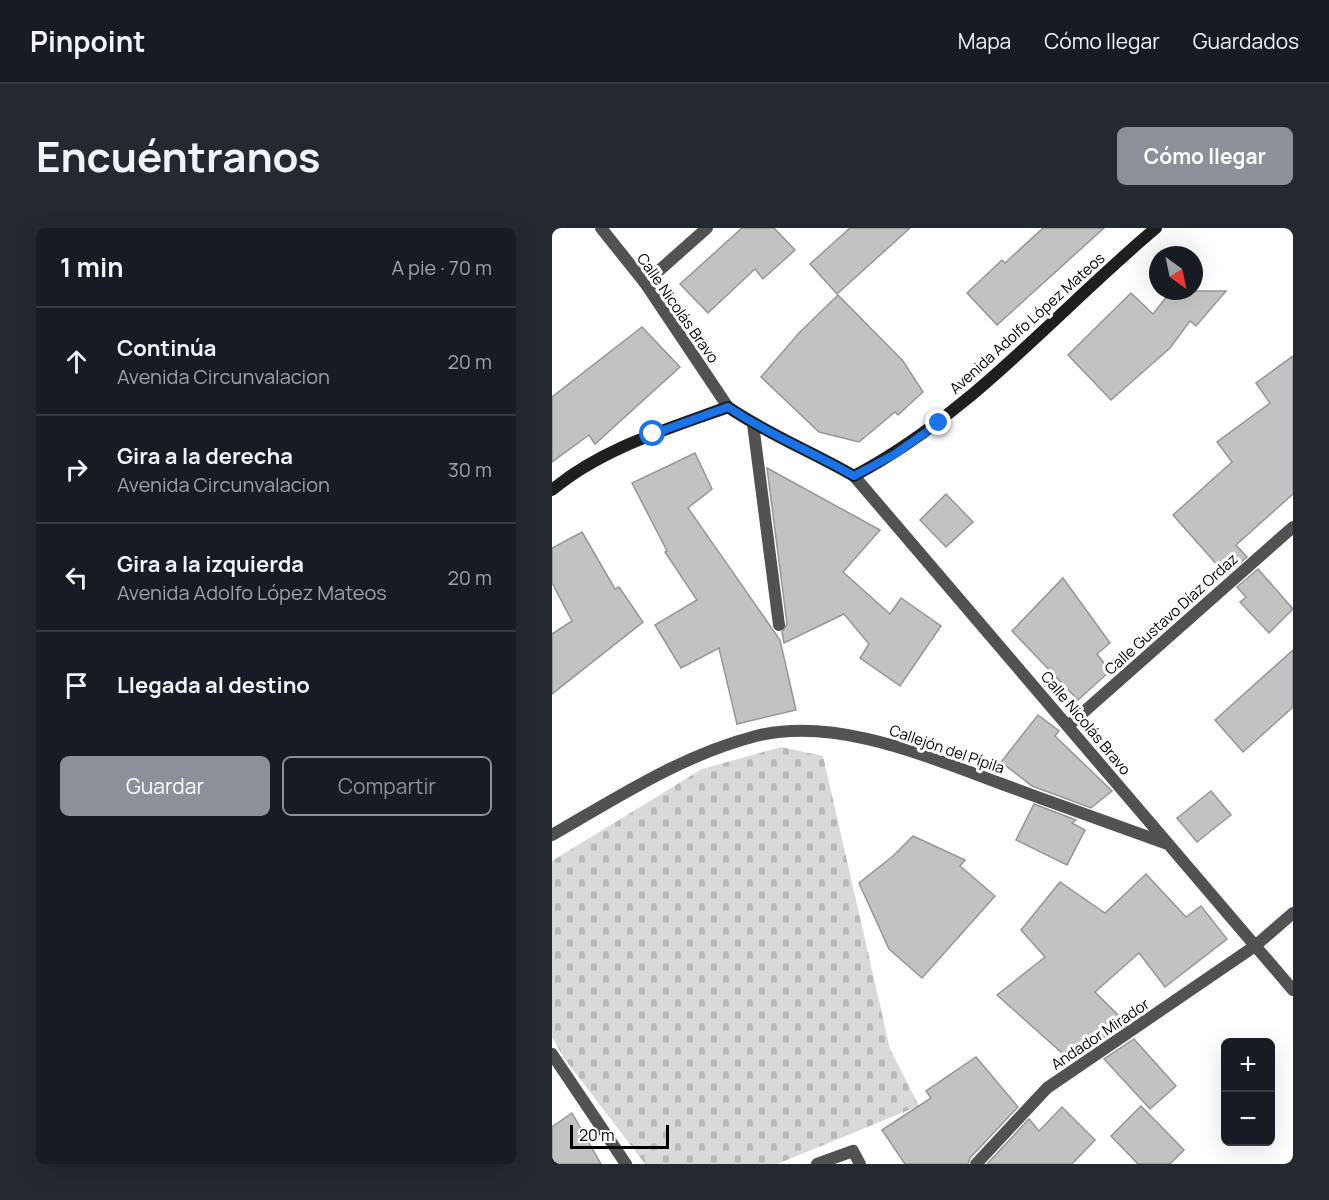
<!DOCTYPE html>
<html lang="es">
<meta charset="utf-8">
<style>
:root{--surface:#171b24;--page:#242831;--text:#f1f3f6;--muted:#9ea1a6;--line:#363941;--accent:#8c9099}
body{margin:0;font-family:Manrope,sans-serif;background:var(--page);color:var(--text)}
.controls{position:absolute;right:18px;bottom:18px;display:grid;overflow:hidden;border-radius:9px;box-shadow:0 6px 24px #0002}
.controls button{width:54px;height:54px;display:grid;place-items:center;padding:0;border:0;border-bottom:2px solid var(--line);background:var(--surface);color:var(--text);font:30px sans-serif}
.compass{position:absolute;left:597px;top:18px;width:54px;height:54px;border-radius:50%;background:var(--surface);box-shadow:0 6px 24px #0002;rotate:147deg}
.scale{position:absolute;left:18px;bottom:15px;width:99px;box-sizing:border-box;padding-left:6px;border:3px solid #000;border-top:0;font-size:16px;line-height:21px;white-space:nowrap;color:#000;-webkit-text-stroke:4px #fff;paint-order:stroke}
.stop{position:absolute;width:18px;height:18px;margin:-14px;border:4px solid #1a73e8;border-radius:50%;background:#fff}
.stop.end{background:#1a73e8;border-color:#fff;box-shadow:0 2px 6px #0008}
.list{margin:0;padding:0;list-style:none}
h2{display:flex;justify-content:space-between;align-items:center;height:78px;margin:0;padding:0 24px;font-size:26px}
h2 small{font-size:20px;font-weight:400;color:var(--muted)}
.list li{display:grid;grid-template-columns:39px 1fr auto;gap:18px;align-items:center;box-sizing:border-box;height:108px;padding:0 24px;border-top:2px solid var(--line)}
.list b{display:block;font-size:22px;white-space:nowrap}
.list p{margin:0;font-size:20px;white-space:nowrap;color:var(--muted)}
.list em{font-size:20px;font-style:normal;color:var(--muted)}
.actions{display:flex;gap:12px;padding:18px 24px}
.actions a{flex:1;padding:14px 0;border:2px solid var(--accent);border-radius:9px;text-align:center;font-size:21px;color:var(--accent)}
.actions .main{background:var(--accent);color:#fff}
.icon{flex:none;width:33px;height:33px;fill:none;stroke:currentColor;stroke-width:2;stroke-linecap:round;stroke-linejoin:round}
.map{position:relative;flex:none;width:741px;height:936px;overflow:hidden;border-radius:9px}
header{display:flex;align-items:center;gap:36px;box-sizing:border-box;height:84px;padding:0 30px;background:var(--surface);border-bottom:2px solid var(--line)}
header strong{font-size:28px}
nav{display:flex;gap:33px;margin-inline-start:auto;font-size:21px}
.intro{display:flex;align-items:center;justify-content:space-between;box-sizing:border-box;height:144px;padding:0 36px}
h1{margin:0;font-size:42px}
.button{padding:15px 27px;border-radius:9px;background:var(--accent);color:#fff;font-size:21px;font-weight:700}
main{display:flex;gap:36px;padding:0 36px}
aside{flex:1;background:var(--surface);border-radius:9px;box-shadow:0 6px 24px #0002}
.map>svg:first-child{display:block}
.cemetery{fill:url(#cemetery-stones)}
.building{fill:#c2c2c2;stroke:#969696;stroke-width:1.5}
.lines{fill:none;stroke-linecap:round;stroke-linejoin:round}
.street{stroke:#525252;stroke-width:12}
.secondary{stroke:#1f1f1f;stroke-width:12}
.route{stroke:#1a73e8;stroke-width:8}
.labels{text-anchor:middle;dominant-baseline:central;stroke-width:6;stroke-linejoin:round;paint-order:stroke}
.street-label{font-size:15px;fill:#000;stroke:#fff}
</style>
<header>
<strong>Pinpoint</strong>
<nav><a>Mapa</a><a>Cómo llegar</a><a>Guardados</a></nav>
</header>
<div class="intro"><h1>Encuéntranos</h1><a class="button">Cómo llegar</a></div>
<main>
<aside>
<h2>1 min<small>A pie · 70 m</small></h2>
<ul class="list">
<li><svg class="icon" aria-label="ahead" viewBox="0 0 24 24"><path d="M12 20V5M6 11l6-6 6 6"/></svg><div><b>Continúa</b><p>Avenida Circunvalacion</p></div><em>20 m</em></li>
<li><svg class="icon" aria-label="right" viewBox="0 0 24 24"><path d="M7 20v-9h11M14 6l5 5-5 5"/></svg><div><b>Gira a la derecha</b><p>Avenida Circunvalacion</p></div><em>30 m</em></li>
<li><svg class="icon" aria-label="left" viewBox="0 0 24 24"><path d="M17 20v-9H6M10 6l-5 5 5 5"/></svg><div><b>Gira a la izquierda</b><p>Avenida Adolfo López Mateos</p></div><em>20 m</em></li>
<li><svg class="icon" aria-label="arrive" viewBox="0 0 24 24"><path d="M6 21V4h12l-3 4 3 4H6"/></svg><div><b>Llegada al destino</b></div></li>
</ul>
<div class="actions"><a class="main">Guardar</a><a>Compartir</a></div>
</aside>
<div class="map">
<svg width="741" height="936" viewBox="0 0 741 936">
<defs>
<pattern id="cemetery-stones" width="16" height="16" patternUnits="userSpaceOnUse" patternTransform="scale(1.5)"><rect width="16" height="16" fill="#d9d9d9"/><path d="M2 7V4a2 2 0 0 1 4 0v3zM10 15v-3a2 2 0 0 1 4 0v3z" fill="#b8b8b8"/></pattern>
</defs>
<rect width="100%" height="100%" fill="#fff"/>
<polygon class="cemetery" points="229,519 271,528 338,821 367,878 225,936 93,936 12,830 0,809 0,633 150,541"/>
<g class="building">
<polygon points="190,0 222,0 243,22 211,51 203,41 156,85 128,56"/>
<polygon points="298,0 358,0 285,66 258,36"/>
<polygon points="491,0 552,0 445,97 415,65 450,32 453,35"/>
<polygon points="619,63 674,63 644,98 638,93 618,120 559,172 516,127 579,65 601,86"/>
<polygon points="286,67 351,133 371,164 346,187 343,184 307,214 267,204 209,149 247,105"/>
<polygon points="90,99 128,139 43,216 37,207 0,234 0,169"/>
<polygon points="741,128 741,266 684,317 695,329 674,347 621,287 680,234 665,214 718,175 704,155"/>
<polygon points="143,225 160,261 136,280 228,412 244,482 185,496 167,420 129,440 103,397 145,372 113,324 115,323 80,255"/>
<polygon points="215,240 328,302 291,344 338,386 349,370 389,398 348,458 308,430 317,416 292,386 232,415 230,404 235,396"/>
<polygon points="394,266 421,294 394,319 368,292"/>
<polygon points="30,304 63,361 67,359 91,394 0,466 0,406 20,393 0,355 0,320"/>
<polygon points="706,341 741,381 717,405 688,374 694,369 685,359"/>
<polygon points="511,350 558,415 545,426 558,443 526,472 460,403"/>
<polygon points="741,422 741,479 691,524 663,492"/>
<polygon points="486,487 507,503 503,508 560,563 539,580 480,558 449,534"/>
<polygon points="659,563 679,587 645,614 625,590"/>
<polygon points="482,576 524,592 520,595 533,602 515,637 464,612"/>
<polygon points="361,608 413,632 408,638 443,668 370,750 337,721 307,655 341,628"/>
<polygon points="594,646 634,689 649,678 675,711 613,759 587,725 543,764 573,794 519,833 445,767 493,729 469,702 508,654 553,685"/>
<polygon points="582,811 624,858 598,881 552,831"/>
<polygon points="424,829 466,879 418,930 416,936 353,936 330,902 379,870 374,863"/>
<polygon points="589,878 632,922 618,936 586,936 559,908"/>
<polygon points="510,879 543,912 520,936 435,936 477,891 487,903"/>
<polygon points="20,885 49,936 0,936 0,899"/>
</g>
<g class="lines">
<g class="street">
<polyline points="49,0 93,55 176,179"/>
<polyline points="93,55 155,0"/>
<polyline points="201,196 227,397"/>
<polyline points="302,248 741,762"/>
<polyline points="517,497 741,299"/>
<path d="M0,607C66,569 130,527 204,508C284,488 376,529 450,556C504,576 558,595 613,615"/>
<polyline points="0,826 74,936"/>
<polyline points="265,936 301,923 308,936"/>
<polyline points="424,936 495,860 703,718 741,685"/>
</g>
<path class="secondary" d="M0,262C50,220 116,201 176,179C215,206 261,224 302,248C418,187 505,83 604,0"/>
</g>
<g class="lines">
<path class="route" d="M101,206L176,179C215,206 261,224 302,248L343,226L387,195"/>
</g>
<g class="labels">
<g class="street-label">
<text transform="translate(126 80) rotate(55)">Calle Nicolás Bravo</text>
<text transform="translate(475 95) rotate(-42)">Avenida Adolfo López Mateos</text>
<text transform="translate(619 386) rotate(-42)">Calle Gustavo Díaz Ordaz</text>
<text transform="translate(534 495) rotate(50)">Calle Nicolás Bravo</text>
<text transform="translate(395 521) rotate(19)">Callejón del Pípila</text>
<text transform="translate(548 806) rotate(-34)">Andador Mirador</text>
</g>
</g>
</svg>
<div class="controls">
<button>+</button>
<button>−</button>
</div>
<svg class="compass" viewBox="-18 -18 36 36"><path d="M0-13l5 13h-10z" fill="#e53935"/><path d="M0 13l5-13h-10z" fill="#9ea1a6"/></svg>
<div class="scale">20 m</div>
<div class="stop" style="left:101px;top:206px"></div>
<div class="stop end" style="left:387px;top:195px"></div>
</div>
</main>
